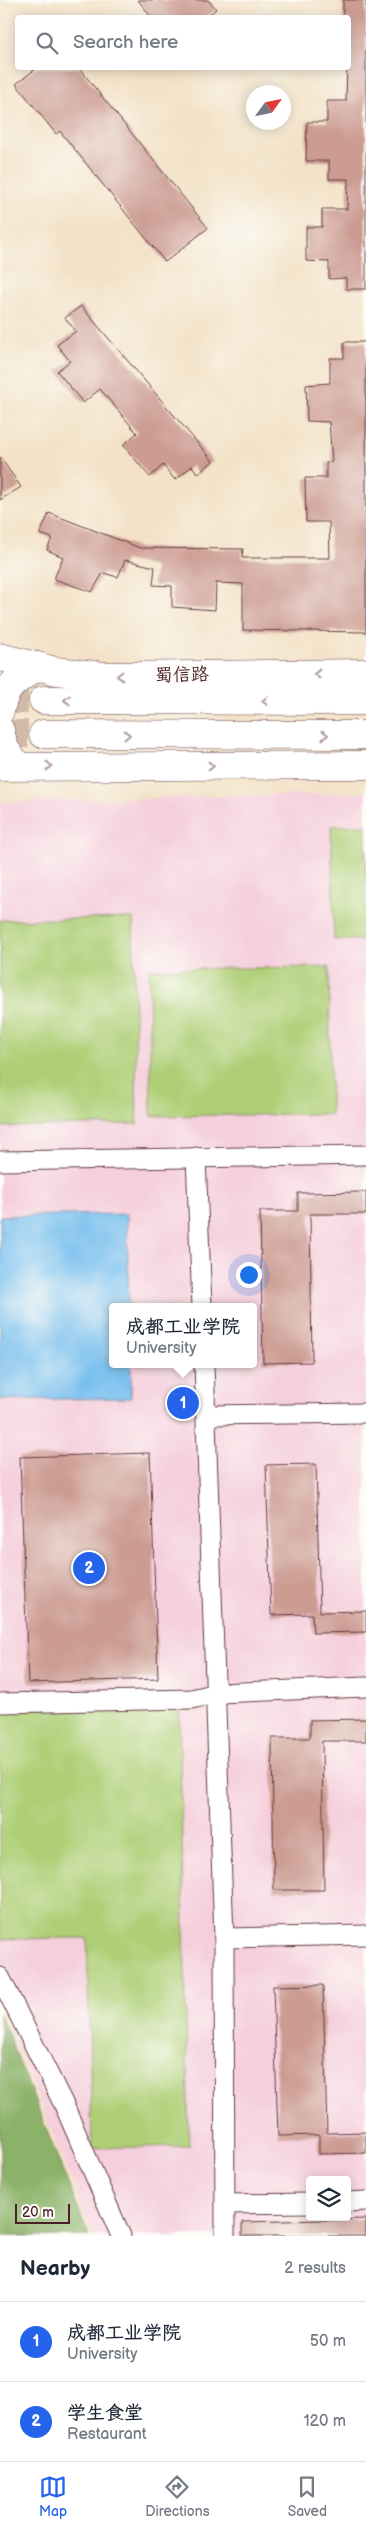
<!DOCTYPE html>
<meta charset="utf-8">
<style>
:root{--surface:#fff;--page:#f6f6f7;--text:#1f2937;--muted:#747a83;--line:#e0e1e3;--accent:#2563eb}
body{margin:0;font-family:"Balsamiq Sans","LXGW WenKai TC",sans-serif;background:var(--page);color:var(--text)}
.controls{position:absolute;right:15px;bottom:15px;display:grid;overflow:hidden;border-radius:5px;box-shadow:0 2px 12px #0003}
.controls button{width:45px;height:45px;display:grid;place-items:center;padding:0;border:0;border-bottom:1px solid var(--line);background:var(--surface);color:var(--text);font:25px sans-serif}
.compass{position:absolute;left:246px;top:85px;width:45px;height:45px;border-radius:50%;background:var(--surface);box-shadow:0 2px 12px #0003;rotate:57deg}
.scale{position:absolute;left:15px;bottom:12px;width:55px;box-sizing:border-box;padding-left:5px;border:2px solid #4a1f2b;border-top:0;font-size:14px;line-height:18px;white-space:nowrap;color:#4a1f2b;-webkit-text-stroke:4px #fdfcf7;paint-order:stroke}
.you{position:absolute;left:248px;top:1274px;width:18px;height:18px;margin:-12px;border:4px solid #fff;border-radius:50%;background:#1a73e8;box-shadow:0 0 0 8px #1a73e833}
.badge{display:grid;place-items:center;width:32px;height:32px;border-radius:50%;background:var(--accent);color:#fff;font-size:16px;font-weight:700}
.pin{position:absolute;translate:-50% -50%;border:2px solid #fff;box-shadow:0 1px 5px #0006}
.popup{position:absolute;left:109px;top:1303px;width:148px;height:65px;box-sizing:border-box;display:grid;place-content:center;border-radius:5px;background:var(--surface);filter:drop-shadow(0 1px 4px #0005);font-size:16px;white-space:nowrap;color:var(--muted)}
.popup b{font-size:19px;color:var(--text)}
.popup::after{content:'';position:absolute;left:50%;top:100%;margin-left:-10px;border:10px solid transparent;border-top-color:var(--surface)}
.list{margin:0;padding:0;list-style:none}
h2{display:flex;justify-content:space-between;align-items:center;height:65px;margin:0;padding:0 20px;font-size:21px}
h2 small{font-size:16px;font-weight:400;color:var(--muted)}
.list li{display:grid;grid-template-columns:32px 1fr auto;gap:15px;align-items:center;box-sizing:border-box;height:80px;padding:0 20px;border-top:1px solid var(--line)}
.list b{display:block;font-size:19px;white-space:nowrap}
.list p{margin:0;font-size:16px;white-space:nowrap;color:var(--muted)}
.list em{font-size:16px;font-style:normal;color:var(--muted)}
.icon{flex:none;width:28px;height:28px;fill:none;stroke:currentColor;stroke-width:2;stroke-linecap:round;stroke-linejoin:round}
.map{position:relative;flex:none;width:366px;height:2236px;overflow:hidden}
.search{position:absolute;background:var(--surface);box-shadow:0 2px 12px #0003;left:15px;right:15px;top:15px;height:55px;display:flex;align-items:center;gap:12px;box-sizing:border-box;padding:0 18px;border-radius:5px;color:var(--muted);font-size:19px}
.sheet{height:225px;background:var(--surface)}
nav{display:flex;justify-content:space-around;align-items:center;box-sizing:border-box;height:70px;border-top:1px solid var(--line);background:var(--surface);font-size:14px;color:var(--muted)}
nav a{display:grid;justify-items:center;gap:2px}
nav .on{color:var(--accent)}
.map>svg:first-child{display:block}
.built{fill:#f5cfdc;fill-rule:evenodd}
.green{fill:#aecf76;stroke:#7c7750}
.forest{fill:#8ab267;stroke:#6a6849}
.water{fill:#75beee;stroke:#606e8c}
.building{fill:#cc9b92}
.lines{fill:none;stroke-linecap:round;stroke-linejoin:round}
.secondary-tunnel{stroke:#d1bba8;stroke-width:28;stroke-dasharray:28 14;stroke-linecap:butt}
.minor-casing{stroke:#633c42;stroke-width:21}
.secondary-casing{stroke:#633c42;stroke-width:29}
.minor{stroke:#fff;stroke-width:19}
.secondary{stroke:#fff;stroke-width:28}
.oneway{stroke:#ae9aa0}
.labels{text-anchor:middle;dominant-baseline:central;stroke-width:5;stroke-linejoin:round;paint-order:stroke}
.street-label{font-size:18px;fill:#4a1f2b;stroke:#fdfcf7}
</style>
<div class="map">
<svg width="366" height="2236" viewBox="0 0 366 2236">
<rect width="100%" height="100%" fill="#fdfcf7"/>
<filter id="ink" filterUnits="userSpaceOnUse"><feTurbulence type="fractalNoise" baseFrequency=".02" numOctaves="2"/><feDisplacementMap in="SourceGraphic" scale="10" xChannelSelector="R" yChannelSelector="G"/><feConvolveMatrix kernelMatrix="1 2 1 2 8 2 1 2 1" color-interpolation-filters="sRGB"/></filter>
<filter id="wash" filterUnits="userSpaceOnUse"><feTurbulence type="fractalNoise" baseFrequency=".0096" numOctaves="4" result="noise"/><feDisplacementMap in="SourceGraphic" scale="20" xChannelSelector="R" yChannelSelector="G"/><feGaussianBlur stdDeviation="1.12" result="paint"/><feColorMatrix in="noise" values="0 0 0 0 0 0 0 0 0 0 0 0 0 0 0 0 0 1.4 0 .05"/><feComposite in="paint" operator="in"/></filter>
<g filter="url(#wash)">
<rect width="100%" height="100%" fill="#f3e2c7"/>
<path class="built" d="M366,793V2236H94L0,2004V802ZM113,1307H253V1364H113ZM310,2180H347V2217H310Z"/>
<g class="green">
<polygon points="366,825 366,940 334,940 331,826"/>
<polygon points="133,918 137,1124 0,1127 0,920"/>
<polygon points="329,967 331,1114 151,1116 149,969"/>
<polygon points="179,1706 189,2146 92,2148 87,1938 0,1939 0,1709"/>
</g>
<polygon class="forest" points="0,2014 89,2236 0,2236"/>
<polygon class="water" points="127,1214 129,1307 113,1307 113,1364 131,1364 131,1398 0,1400 0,1216"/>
<g id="blocks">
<g class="building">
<polygon points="138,0 208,0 216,9 205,18 152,18"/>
<polygon points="343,0 366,0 366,289 346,289 346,278 329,279 329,262 306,261 306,227 322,227 322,209 347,209 348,179 329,179 329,161 306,161 307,122 327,122 327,101 346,101 348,18 343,18"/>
<polygon points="37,68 79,68 208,228 165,262 60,131 56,134 16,84"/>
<polygon points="81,306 213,461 198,474 192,466 175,480 163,465 150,477 123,445 137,433 100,389 83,403 57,371 70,361 57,345 76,331 65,318"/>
<polygon points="344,342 366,342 366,632 243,630 243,584 216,583 215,610 172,607 172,586 153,585 155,567 125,560 118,577 103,573 92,592 54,579 63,557 47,550 52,538 40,534 49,513 140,548 243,549 242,558 330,558 329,522 306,522 305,478 326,478 326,463 332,462 329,422 307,421 306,385 330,383 330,358 344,358"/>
<polygon points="0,457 21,487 0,500"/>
<polygon points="366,1192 366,1214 310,1214 312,1362 263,1363 260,1211 298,1211 298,1193"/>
<polygon points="150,1453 158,1679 28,1683 20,1457"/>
<polygon points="316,1464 320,1612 366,1611 366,1632 313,1633 312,1614 271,1615 266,1465"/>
<polygon points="366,1719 366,1741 322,1741 324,1890 274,1890 272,1738 310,1738 310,1720"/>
<polygon points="323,1985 327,2133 366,2132 366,2153 319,2154 319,2135 278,2136 273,1986"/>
<polygon points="366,2219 366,2236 242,2236 242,2222"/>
</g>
</g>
</g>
<g filter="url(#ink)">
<use href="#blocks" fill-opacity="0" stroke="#633c42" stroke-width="1"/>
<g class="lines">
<g class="secondary-tunnel">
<polyline points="0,700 43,700"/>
<polyline points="0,734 43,734"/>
</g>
<defs>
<g id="minor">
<polyline points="196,1157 202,1307"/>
<polyline points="0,1161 366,1155"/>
<polyline points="204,1364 224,1938 225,2236"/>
<polyline points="206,1415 366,1413"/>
<polyline points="0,1703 192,1699 217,1693 366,1687"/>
<polyline points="224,1938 366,1935"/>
<polyline points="0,1977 64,2105 121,2236"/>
<polyline points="347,2202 366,2201"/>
<polyline points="226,2204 310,2203"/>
</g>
<g id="secondary">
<polyline points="0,657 56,671 106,676 366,673"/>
<polyline points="43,700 366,701"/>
<path d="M0,711C5,685 17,680 38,666"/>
<polyline points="0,730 5,749 18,766"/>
<polyline points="43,734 366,735"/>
<polyline points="0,767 366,765"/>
</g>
</defs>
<use href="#minor" class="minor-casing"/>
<use href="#secondary" class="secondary-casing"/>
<use href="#minor" class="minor"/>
<use href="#secondary" class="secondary"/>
</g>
<defs><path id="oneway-chevron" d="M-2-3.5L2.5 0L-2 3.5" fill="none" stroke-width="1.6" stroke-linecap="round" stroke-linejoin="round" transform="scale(1.25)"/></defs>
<g class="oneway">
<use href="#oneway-chevron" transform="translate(317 674) rotate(180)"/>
<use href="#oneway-chevron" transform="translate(120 676) rotate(179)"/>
<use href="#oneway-chevron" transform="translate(67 700) rotate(-180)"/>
<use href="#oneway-chevron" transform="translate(265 701) rotate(-180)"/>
<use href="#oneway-chevron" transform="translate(127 735)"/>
<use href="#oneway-chevron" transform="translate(325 735)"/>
<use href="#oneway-chevron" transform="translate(49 766)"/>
<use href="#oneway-chevron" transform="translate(211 766)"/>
</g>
</g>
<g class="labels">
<g class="street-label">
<text transform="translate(182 675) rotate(-1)">蜀信路</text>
</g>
</g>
</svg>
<div class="controls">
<button><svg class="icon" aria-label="layers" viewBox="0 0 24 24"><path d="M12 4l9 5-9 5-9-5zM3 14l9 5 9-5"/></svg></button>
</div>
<svg class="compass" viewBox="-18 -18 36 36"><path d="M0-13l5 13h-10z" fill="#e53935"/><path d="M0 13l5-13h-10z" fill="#747a83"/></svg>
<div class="scale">20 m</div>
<div class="you"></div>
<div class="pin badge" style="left:183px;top:1403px">1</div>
<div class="popup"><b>成都工业学院</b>University</div>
<div class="pin badge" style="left:89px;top:1568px">2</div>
<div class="search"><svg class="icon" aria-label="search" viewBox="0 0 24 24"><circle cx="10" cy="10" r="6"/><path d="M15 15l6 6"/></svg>Search here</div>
</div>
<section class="sheet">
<h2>Nearby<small>2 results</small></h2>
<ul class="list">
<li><span class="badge">1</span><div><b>成都工业学院</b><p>University</p></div><em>50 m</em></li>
<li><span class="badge">2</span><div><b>学生食堂</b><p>Restaurant</p></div><em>120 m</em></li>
</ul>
</section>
<nav>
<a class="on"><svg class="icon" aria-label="map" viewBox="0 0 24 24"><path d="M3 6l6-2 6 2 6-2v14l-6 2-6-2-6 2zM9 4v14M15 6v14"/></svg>Map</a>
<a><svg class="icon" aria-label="directions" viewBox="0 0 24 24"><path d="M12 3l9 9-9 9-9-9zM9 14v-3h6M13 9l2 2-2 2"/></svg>Directions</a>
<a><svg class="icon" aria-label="saved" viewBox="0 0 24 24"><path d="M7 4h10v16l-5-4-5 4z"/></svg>Saved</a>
</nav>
